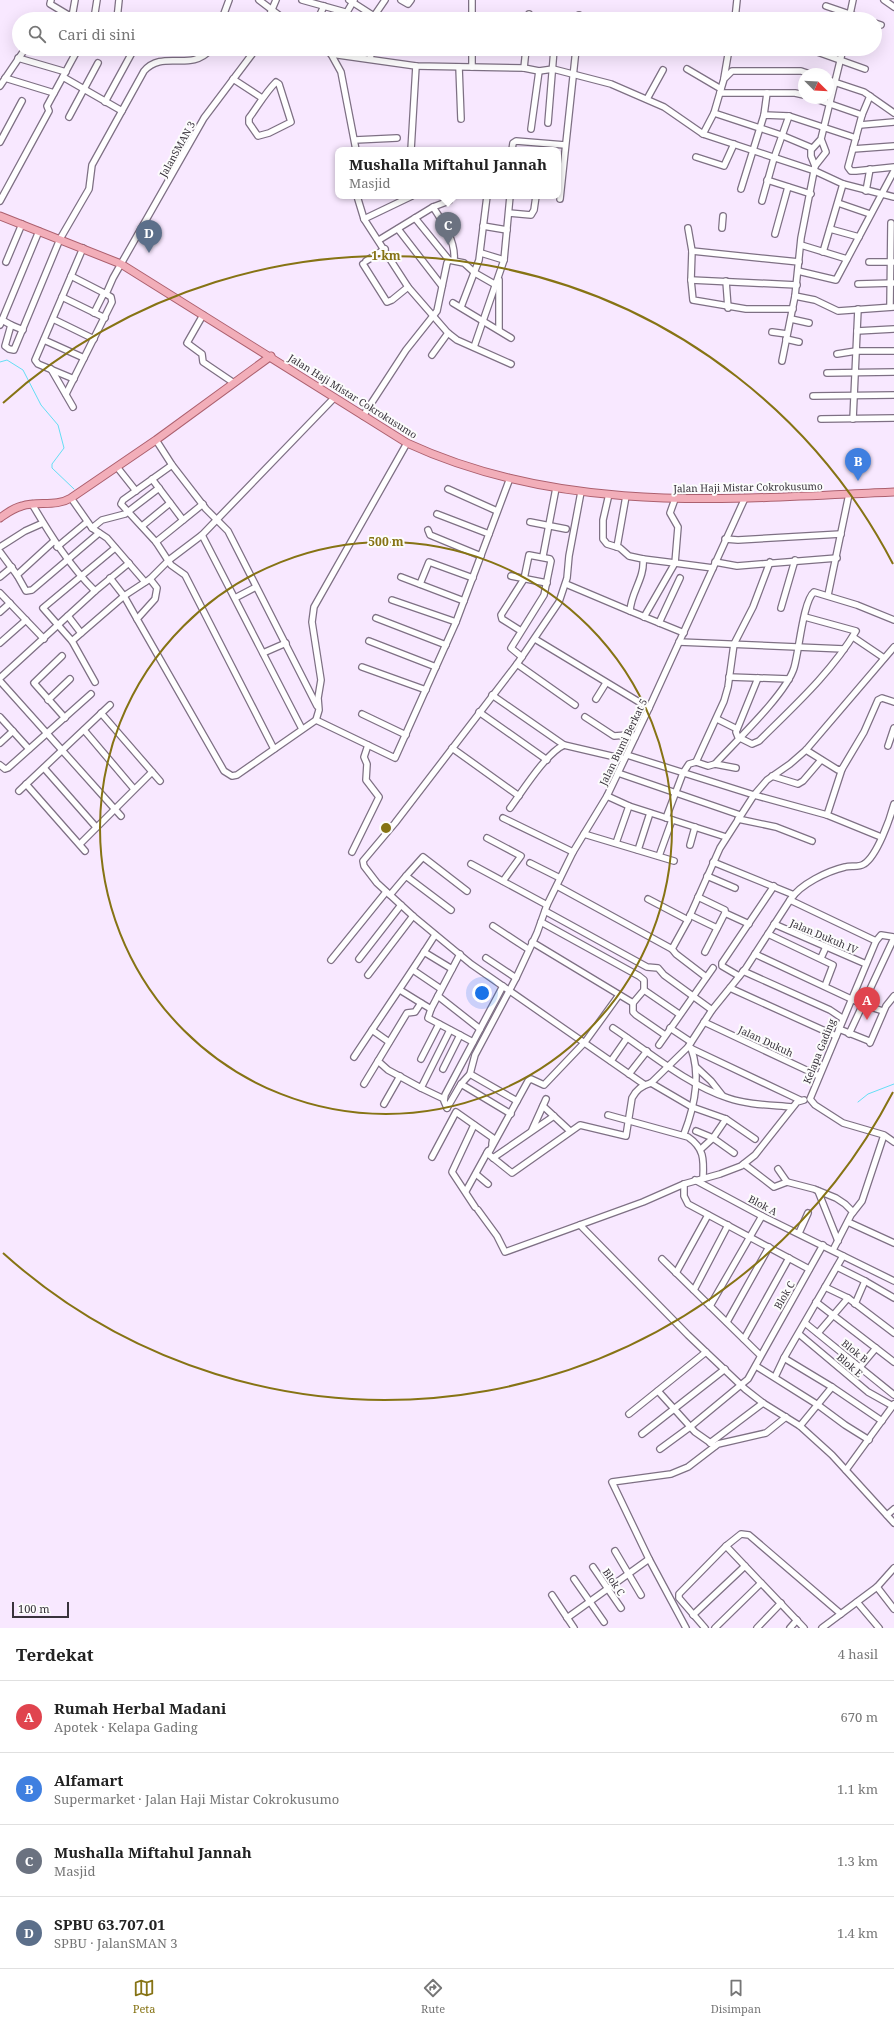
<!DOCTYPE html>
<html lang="id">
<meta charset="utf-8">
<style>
:root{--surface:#fff;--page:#f2f2f2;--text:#222;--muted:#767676;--line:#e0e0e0;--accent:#867314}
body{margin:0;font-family:"Noto Serif",serif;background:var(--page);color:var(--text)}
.compass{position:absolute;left:798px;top:68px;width:36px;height:36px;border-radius:50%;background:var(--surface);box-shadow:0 4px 16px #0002;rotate:114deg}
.scale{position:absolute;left:12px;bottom:10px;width:57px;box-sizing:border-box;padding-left:4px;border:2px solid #39333c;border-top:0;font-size:11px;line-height:14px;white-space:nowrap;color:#39333c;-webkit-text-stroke:3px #fcfcfc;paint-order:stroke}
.you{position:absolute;left:482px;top:993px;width:14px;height:14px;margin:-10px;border:3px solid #fff;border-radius:50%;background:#1a73e8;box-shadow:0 0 0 6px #1a73e833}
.badge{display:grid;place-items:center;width:26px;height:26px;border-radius:50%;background:var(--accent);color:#fff;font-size:13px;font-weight:700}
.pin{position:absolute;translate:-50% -33px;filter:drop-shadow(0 1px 2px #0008)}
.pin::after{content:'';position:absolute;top:21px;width:14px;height:12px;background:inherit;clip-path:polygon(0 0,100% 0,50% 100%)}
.popup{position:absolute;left:335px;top:147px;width:226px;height:52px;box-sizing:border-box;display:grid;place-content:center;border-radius:8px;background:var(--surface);filter:drop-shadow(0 1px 3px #0005);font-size:13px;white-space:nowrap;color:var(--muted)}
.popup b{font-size:15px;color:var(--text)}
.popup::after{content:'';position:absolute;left:50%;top:100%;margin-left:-8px;border:8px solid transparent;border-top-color:var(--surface)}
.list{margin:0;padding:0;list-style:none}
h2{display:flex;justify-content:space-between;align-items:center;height:52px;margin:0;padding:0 16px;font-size:17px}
h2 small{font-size:13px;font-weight:400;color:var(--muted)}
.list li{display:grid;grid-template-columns:26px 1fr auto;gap:12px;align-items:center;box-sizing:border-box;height:72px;padding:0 16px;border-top:1px solid var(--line)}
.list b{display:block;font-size:15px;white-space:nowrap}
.list p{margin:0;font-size:13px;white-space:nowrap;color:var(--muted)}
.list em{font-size:13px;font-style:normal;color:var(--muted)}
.icon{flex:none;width:22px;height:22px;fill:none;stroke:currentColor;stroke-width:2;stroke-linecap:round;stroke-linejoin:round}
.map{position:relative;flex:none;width:894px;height:1628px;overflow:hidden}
.search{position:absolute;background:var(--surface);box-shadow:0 4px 16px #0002;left:12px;right:12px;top:12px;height:44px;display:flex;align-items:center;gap:10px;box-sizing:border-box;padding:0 14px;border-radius:22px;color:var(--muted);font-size:15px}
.sheet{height:340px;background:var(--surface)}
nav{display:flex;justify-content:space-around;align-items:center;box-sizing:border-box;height:56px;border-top:1px solid var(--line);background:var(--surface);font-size:11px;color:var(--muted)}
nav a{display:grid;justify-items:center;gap:2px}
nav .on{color:var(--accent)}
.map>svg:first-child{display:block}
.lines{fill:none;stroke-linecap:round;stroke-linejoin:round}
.stream{stroke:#64def4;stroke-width:1}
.minor-casing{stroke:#7e7084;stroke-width:8}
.major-casing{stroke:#ac606f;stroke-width:9}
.minor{stroke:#fff;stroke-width:5.5}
.major{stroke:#f2aeb9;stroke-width:7}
.ring{fill:none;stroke:#867314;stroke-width:2}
.labels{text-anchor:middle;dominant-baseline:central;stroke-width:4;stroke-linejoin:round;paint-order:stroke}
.street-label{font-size:10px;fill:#39333c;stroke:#fcfcfc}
.centre{fill:#867314;stroke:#fcfcfc;stroke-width:2}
.ring-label{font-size:12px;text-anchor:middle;font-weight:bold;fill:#867314;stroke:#fcfcfc;stroke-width:4;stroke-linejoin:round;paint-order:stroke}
</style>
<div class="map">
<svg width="894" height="1628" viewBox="0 0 894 1628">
<rect width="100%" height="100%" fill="#f8e8ff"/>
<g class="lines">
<g class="stream">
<polyline points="0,362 7,360 23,370 41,405 58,425 64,448 52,464 52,468 74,489"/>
<polyline points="858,1102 868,1094 894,1084"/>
</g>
<defs>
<g id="minor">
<polyline points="51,0 50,4 75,19"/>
<polyline points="259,0 284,19"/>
<polyline points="302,0 345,12"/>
<polyline points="349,0 374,16"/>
<polyline points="401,0 408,4 411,0"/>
<polyline points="472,0 472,19"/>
<polyline points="884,0 894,7"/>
<polyline points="826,6 864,19"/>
<polyline points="72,17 75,0"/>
<polyline points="39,19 46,19"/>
<polyline points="94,19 97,0"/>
<polyline points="117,19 119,0"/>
<polyline points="222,19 229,0"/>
<polyline points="268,19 276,0"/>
<polyline points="318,19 324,6"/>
<polyline points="343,19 354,0"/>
<polyline points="372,19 385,0"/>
<polyline points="529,19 529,14"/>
<polyline points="579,19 579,15"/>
<polyline points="735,19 737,0"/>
<polyline points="849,19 853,0"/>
<polyline points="875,23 881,25"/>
<polyline points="67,49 76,52"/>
<polyline points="126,49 132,52"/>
<polyline points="325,49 331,54 341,72 356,150"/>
<polyline points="472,49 472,67"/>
<polyline points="592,49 607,51"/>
<polyline points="809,49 865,69"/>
<polyline points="331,54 416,66 524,68 539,71 553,69 611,84 664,107 703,134 815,171 843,184 894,197"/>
<polyline points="18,58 66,72"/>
<polyline points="370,59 372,49"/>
<polyline points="459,67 461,119"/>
<polyline points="524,68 526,49"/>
<polyline points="687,69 721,89 714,113 703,134"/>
<polyline points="63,77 122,111"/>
<polyline points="5,78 54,93"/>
<polyline points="724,78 729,49"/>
<polyline points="233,79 262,98"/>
<polyline points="828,80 864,92 894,113"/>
<path d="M276,82L279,84L291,122L269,133L258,136L249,123V118C258,106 265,93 276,82Z"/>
<polyline points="0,86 25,49"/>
<polyline points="721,89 724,79 732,71 801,71 810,74"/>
<polyline points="720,93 795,93 804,95"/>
<polyline points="870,96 862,115 848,167 851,171 856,171 894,167"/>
<polyline points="813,98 862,115"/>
<polyline points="647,99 663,70"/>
<polyline points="105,102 134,49"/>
<polyline points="714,113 781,135 812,148"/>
<polyline points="764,115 767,93"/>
<polyline points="69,117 98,63"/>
<polyline points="548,123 554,49"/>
<polyline points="860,125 894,122"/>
<polyline points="531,129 539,71"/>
<polyline points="821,139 826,152 815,166 811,156 811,150 821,139 843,49"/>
<polyline points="355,140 397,138"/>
<polyline points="0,142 22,101"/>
<polyline points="853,149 894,146"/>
<polyline points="411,150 416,66"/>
<polyline points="512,150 513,143 516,141 565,145"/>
<polyline points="696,157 724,166 734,144"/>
<polyline points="767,180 811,194"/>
<polyline points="741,189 764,115 789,116"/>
<polyline points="866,191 870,169"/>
<polyline points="357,196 364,219 408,287 448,333 457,340 511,364"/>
<polyline points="560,199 576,49"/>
<polyline points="0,201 49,111 47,106 78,49"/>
<polyline points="762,201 774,158 789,116 856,138"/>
<polyline points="838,203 870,214"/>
<path d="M433,207C443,222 456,242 454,260"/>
<polyline points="509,213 531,215 534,210 536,196"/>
<polyline points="415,218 449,260 464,263 475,273 496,285"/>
<polyline points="364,219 412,196"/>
<polyline points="483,226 507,230"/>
<polyline points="688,228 692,251 691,280 693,300 746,309 793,309"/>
<polyline points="722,228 723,216"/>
<polyline points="398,229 442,286"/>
<polyline points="830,229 859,237"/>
<polyline points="775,234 788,187"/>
<polyline points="379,240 433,207 449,201"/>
<polyline points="801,245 847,259"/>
<polyline points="692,251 799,262"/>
<polyline points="823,252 843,184"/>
<polyline points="481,253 504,260"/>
<polyline points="366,261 385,249"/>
<polyline points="6,262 22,224"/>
<polyline points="869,262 894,262"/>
<polyline points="363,264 387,302 392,300 408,287"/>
<polyline points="798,271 836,280 894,171"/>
<polyline points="71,276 106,294"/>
<polyline points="691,280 797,285"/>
<polyline points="726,281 728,308"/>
<polyline points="858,284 894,283"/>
<polyline points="795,296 815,300 838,311 894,307"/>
<polyline points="62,297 105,318"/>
<polyline points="453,303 511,338"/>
<polyline points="461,307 479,260 487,196"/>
<polyline points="890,307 891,223"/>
<polyline points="94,313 104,293"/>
<polyline points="203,315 187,343 202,354 203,362 234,383"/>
<polyline points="53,319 94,339"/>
<polyline points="791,319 809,323"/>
<path d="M2,320L11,325L5,346L9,349L14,350L60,239L89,189L92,165L144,71C163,49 191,73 211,49"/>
<polyline points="0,325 39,231"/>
<polyline points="11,325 23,330"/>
<polyline points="499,330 499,280"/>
<polyline points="857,331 894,329"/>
<polyline points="772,332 787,334"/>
<polyline points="786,339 799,342"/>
<polyline points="44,340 84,358"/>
<polyline points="474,347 504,260 510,196"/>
<polyline points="837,354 856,351 894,351"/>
<polyline points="432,355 448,333"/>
<polyline points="782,361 795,296 801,238 815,166"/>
<polyline points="51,369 73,407"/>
<polyline points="827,373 894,372"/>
<polyline points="74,379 38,364 35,360 83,248"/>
<polyline points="66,394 112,302 111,297 106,294 113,278 204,118 256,49"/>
<polyline points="813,396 894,395"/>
<polyline points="363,416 406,350 437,311 447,263 449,260"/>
<polyline points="821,419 894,418"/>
<polyline points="853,419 858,309"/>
<polyline points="156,440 172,465 206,509 228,531 317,706"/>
<polyline points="172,465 123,500 121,504 156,542 171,565 185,575 274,749"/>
<polyline points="117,467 136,491"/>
<polyline points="152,479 183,520"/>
<polyline points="448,489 497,511"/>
<polyline points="581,492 569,556 567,578 559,602 517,664 395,823 363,861 364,866 377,883 413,916 471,964 645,1085"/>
<path d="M609,494L603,520V539L607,544L620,548L629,556L643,559C645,578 631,592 630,611L684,633"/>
<polyline points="71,498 92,528 107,538 145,582"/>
<polyline points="675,499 670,513 678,527 675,563 713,568"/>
<path d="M32,504C51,536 69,565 95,591"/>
<polyline points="437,514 489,534"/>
<polyline points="530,522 566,529"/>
<polyline points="142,526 170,503"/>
<polyline points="92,528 102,520 125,514 159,488"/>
<polyline points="428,530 430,535 481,556"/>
<polyline points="202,535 302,729"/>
<polyline points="725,539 738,540 841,534"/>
<polyline points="156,542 203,504"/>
<polyline points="0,547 25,531 43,523"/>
<polyline points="57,547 87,522"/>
<polyline points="617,547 626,496"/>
<polyline points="0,552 17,575 54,541"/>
<polyline points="543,556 556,488"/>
<polyline points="643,559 675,563 644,617"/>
<polyline points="715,562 737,566 837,558"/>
<polyline points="17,575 26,591 32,590 99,533"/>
<polyline points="511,576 547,583"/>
<polyline points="0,577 12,567"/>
<polyline points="401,577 464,601"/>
<polyline points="110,578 124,596 137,619"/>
<polyline points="150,579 157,588 155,599 137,619 224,771 232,776 237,775 316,720 319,710 318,698 321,680 312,622 314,607 407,443"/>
<polyline points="420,584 429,562 473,578"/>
<polyline points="566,584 630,611"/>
<polyline points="0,593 44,639"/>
<polyline points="828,595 849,494"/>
<polyline points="235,598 256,587"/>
<polyline points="392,600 456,622"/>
<polyline points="781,608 795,560"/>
<polyline points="0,612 10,603"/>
<polyline points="68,616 81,633"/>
<polyline points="376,618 446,645"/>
<polyline points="659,623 680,578"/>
<polyline points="521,631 502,619 501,615 524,579 529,555 550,559 551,561 544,595 511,648 522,657"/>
<polyline points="853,637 884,658"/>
<polyline points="535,639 649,708"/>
<polyline points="72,641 124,596 150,579 169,560 202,535 334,398"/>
<polyline points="369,641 436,667"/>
<polyline points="679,642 844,649"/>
<polyline points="0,643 26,620"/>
<polyline points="263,653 286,643"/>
<polyline points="62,656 34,683 65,718"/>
<polyline points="517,664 575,705"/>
<polyline points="362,667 426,690"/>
<polyline points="729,677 789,679"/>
<polyline points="0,678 95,591 129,563"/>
<path d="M758,678L736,732L738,737L752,744L759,741C793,707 831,673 856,631L805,617"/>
<polyline points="0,681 121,816"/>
<polyline points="95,682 72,641 43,608 115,548"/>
<polyline points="492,695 564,745"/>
<polyline points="596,699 606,683"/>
<polyline points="48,700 70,679"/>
<polyline points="479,712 547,760"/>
<polyline points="101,713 160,781"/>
<polyline points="362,714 406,735"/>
<polyline points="0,717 29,749"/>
<polyline points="585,717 614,736 627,735 635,737"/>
<polyline points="717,719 737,729"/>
<polyline points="316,720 395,758 456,622 510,478"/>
<polyline points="84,730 134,789"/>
<polyline points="0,743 13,731"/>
<polyline points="888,746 894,728"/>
<polyline points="452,748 519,796"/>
<polyline points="806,750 838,770 842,769 864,732 878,700 882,698 894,702"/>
<polyline points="627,755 754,795 827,815"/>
<polyline points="696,762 724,701 728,687 734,644 753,607 770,562"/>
<path d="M715,764C735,742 786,694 794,668C799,652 803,601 814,592L857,605L894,620"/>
<polyline points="0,765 5,769 8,768 91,694"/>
<polyline points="44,768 96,827"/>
<polyline points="842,769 827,815 881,837"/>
<polyline points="618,773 740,815"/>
<polyline points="772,776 798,784 803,781 821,760"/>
<polyline points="26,784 85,851"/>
<polyline points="19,791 110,705"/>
<polyline points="607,796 629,806 726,837"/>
<path d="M510,808C522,792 546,753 564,745L624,759"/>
<polyline points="503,818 573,852"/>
<polyline points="666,818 683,773 689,764 696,762 708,766 715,764 736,768"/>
<polyline points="738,819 776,827 812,841"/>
<polyline points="584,834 674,861"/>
<polyline points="487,838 521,856 503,881"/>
<polyline points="616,843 629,806"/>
<polyline points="80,844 152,772"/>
<polyline points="690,845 695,827"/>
<polyline points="638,850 650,813"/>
<polyline points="352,852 379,797 366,780 367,764 364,757 368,745"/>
<polyline points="659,856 672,820"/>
<polyline points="713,862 794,895"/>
<polyline points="530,863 560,878"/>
<polyline points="471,864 547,905"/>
<polyline points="406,876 423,857 467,891"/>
<polyline points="707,876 735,888"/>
<polyline points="557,886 672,949"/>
<polyline points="390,895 406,876 451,910"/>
<polyline points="698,897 725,910 725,913 749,924"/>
<polyline points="648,899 688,920"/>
<path d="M790,900C800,884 828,871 845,867C851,865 858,868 864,864C877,856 890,819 894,804"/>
<polyline points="545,911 647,967 658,968 664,975 712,1010"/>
<polyline points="690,915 717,928"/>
<polyline points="541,922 639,976 644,980 644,990 679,1014"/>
<polyline points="774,924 866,964"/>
<polyline points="493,926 528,949"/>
<polyline points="768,934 833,965 825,986"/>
<polyline points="894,937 881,935 876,941 810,1099 815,1105 843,1123 884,1135 894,1142"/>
<polyline points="532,942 633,1003 633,1012 636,1015 665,1035"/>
<polyline points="424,952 452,969"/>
<polyline points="705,952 725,913"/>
<polyline points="755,954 864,1005 883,1011"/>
<polyline points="486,958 516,978"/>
<polyline points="821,958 826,947"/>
<polyline points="359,959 401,905"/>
<polyline points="331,960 386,892"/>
<polyline points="413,970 441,989"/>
<polyline points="743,971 830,1010 842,1018"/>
<polyline points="368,975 413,916"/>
<polyline points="739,976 722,966 722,963 774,886"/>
<polyline points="706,977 676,954 672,949 688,920 720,848 754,795 767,780 790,764 806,750 894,647"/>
<polyline points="730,988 836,1036"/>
<polyline points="400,990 421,1003"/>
<polyline points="438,996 480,1029"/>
<polyline points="633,1003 644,990"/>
<polyline points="431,1009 428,1018 473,1042"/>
<polyline points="704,1022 819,1076"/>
<path d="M613,1028C649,1052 686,1084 728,1098C748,1105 771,1105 792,1107"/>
<polyline points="670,1028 691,1042"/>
<polyline points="839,1029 869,1041 870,1043 886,1006 894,996"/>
<polyline points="372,1030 389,1042"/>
<polyline points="450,1030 421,1088 388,1070 378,1061 407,1013 415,1012 421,1003 431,1009 460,954"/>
<polyline points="849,1034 894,938"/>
<polyline points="659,1045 713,968"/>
<polyline points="688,1047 800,1100"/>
<path d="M354,1057C381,1016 409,976 435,935"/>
<polyline points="421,1059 439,1024"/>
<polyline points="611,1061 627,1038"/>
<polyline points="696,1067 711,1081 722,1095"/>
<polyline points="443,1069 460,1035"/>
<polyline points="470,1074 517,1101"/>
<polyline points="629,1074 647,1051"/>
<polyline points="651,1083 692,1107 726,1119 755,1139"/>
<polyline points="364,1084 378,1061"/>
<polyline points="461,1084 511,1114"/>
<polyline points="421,1088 444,1099"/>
<polyline points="384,1104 400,1076"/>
<polyline points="543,1106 570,1131"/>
<polyline points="447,1108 461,1084 470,1074 475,1055 516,978 537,933 547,905 573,852 607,796 649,708 745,498"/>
<polyline points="447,1108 444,1101 445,1095 503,986"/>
<path d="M608,1115L688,1137C704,1148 704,1159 703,1178"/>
<polyline points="474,1125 452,1172 475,1207"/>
<polyline points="532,1130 546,1099"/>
<polyline points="696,1131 713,1138 734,1153"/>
<path d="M684,1134C694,1108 701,1075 691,1048"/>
<polyline points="701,1149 713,1138 726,1119"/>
<path d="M487,1153L512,1173L580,1125L626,1136L632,1098C636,1090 643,1085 651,1083L688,1047L712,1010L746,968L790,900L876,941"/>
<polyline points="488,1154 528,1081 531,1079 544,1085 585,1042 619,995"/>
<polyline points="432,1157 456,1112 493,1138 492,1144"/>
<polyline points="493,1158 554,1116"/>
<polyline points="744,1164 774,1187 787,1182 814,1189 836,1198 845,1204 853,1212"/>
<polyline points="778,1169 787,1182"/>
<polyline points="476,1174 488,1184"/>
<polyline points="695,1180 762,1216 894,1281"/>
<polyline points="684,1184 684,1196 688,1204 809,1269"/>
<polyline points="466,1191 488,1151"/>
<polyline points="818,1191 838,1241"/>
<polyline points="478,1210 497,1236 505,1252 643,1202 684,1184 720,1174 741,1166 755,1155 797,1102 804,1100"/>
<polyline points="848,1222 894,1243"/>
<polyline points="580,1225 688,1335 745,1389 763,1403 800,1426 832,1455 894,1523"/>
<polyline points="799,1233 808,1213"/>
<polyline points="833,1250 851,1215 862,1201 883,1138"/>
<polyline points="662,1259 760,1355"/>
<polyline points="837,1267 865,1281 894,1298"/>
<polyline points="676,1273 708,1215"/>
<polyline points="825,1287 848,1298 894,1333"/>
<polyline points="694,1290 728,1225"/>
<polyline points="816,1302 894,1362"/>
<polyline points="855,1304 865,1281"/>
<polyline points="710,1306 762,1216"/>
<polyline points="727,1322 769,1247"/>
<polyline points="805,1323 894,1395"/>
<polyline points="818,1333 848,1298"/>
<polyline points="799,1334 868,1392 893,1406"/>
<polyline points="744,1339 789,1258"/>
<polyline points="784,1358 832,1387 882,1421"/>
<polyline points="756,1366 818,1405 845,1425 869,1440"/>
<polyline points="860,1367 876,1348"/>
<polyline points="775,1377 784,1358 843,1256"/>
<polyline points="658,1391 695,1432 715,1446"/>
<polyline points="629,1414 706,1352"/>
<polyline points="800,1426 832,1387"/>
<polyline points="642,1434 725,1369"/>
<polyline points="710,1443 763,1403"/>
<polyline points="660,1449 690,1427 748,1379 823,1245"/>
<polyline points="846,1470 894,1404"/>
<polyline points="887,1515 894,1509"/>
<polyline points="726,1546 741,1534 749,1535 841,1614"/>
<polyline points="615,1551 641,1595"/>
<polyline points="593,1567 621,1608"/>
<polyline points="574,1579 604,1622"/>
<polyline points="877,1587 894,1609"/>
<polyline points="552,1595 574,1628"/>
<polyline points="857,1602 879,1628"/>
<polyline points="693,1615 745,1566"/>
<polyline points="567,1618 649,1559"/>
<polyline points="686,1628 649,1559 612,1482 671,1474 688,1467 718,1444 766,1433 786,1417"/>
<polyline points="705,1628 679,1598 679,1594 726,1546 804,1628"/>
<polyline points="715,1628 761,1583"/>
<polyline points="757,1628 781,1603"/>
<polyline points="790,1628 797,1620"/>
<polyline points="822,1628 877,1587 894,1568"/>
</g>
<g id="major">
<path d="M0,216L121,264L407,443C563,515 728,499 894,492"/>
<path d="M0,518C7,513 13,508 22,506C38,501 56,507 71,498L156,440L271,356"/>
</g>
</defs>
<use href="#minor" class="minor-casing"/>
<use href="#major" class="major-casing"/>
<use href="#minor" class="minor"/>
<use href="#major" class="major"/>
</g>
<g class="ring">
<circle cx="386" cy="828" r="286"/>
<path d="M893 1092A572 572 0 0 1 3 1253M3 403A572 572 0 0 1 893 564"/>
</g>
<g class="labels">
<g class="street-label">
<text transform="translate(177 149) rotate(-61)">JalanSMAN 3</text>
<text transform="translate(353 396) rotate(32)">Jalan Haji Mistar Cokrokusumo</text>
<text transform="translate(748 487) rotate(-1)">Jalan Haji Mistar Cokrokusumo</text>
<text transform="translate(623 742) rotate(-64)">Jalan Bumi Berkat 5</text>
<text transform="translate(824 936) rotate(23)">Jalan Dukuh IV</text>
<text transform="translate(766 1041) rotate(25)">Jalan Dukuh</text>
<text transform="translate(819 1051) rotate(-68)">Kelapa Gading</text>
<text transform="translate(763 1205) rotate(28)">Blok A</text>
<text transform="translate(784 1295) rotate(-60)">Blok C</text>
<text transform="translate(855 1351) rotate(39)">Blok B</text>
<text transform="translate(850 1365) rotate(41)">Blok E</text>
<text transform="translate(614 1582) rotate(56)">Blok C</text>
</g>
</g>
<circle cx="386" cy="828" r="6" class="centre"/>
<g class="ring-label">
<text x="386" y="260">1 km</text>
<text x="386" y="546">500 m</text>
</g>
</svg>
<svg class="compass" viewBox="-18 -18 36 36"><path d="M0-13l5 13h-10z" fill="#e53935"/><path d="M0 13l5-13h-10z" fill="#767676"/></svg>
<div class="scale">100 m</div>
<div class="you"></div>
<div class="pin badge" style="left:867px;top:1020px;background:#e0444e">A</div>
<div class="pin badge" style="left:858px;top:481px;background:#3f7fe0">B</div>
<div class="pin badge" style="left:448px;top:245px;background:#6b7280">C</div>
<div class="popup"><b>Mushalla Miftahul Jannah</b>Masjid</div>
<div class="pin badge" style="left:149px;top:253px;background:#5c6f8a">D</div>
<div class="search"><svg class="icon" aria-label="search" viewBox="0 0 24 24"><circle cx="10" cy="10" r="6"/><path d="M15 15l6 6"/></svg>Cari di sini</div>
</div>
<section class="sheet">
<h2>Terdekat<small>4 hasil</small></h2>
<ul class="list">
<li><span class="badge" style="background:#e0444e">A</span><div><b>Rumah Herbal Madani</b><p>Apotek · Kelapa Gading</p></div><em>670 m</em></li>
<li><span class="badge" style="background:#3f7fe0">B</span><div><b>Alfamart</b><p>Supermarket · Jalan Haji Mistar Cokrokusumo</p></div><em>1.1 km</em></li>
<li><span class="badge" style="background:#6b7280">C</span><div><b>Mushalla Miftahul Jannah</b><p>Masjid</p></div><em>1.3 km</em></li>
<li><span class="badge" style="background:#5c6f8a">D</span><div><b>SPBU 63.707.01</b><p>SPBU · JalanSMAN 3</p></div><em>1.4 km</em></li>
</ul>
</section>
<nav>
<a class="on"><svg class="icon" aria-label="map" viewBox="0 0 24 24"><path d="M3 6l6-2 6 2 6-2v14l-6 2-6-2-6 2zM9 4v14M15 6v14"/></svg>Peta</a>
<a><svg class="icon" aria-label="directions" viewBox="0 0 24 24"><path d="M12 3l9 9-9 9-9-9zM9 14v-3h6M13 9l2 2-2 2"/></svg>Rute</a>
<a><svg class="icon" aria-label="saved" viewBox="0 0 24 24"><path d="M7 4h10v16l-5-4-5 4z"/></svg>Disimpan</a>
</nav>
